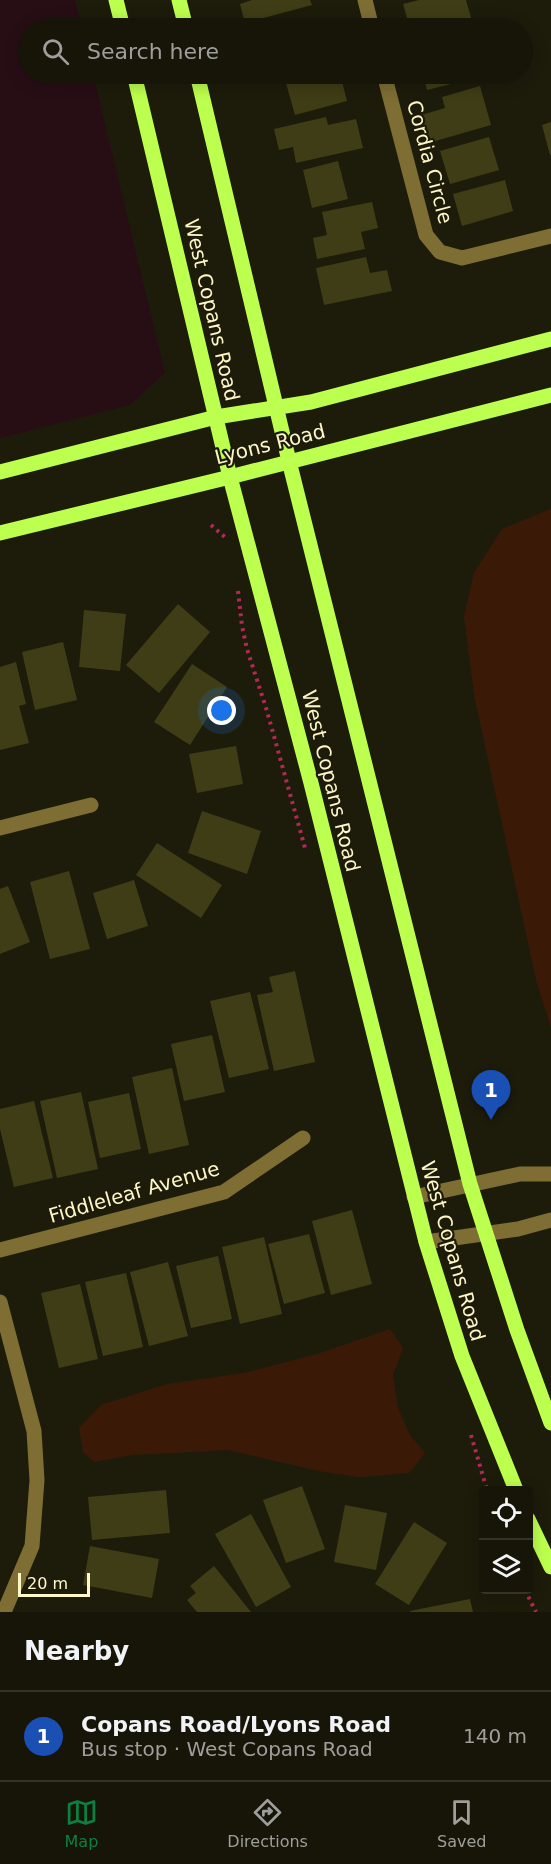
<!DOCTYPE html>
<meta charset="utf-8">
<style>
:root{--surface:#161508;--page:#232216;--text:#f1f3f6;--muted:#9e9f9c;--line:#353429;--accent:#0b8043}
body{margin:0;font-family:"DejaVu Sans",sans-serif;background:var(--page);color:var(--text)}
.controls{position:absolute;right:18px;bottom:18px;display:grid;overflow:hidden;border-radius:6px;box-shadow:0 3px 15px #0003}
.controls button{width:54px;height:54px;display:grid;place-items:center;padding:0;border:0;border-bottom:2px solid var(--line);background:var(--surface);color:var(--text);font:30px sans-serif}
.scale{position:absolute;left:18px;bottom:15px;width:72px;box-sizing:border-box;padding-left:6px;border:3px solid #fff7c7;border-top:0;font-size:16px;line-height:21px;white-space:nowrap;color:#fff7c7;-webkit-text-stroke:4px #1d1c0b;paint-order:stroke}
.you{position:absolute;left:222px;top:711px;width:21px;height:21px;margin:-15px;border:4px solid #fff;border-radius:50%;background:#1a73e8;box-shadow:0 0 0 9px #1a73e833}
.badge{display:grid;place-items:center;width:39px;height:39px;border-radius:50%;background:var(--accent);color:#fff;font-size:20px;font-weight:700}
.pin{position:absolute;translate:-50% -50px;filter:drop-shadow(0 2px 3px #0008)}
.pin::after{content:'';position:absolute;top:32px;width:21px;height:18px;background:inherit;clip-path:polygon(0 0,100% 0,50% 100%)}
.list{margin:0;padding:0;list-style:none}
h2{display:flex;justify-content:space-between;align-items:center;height:78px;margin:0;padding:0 24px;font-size:26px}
h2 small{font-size:20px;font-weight:400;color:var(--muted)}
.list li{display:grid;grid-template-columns:39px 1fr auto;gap:18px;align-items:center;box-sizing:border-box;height:90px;padding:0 24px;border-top:2px solid var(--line)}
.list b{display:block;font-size:22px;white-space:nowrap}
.list p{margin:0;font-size:20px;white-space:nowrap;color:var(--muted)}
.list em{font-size:20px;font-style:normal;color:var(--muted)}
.icon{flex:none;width:33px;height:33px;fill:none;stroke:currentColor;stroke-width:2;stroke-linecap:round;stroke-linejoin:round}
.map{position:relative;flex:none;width:551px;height:1612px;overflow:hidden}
.search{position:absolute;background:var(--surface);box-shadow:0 3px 15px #0003;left:18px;right:18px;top:18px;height:66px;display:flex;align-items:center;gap:15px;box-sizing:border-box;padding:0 21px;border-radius:33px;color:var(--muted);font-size:22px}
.sheet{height:168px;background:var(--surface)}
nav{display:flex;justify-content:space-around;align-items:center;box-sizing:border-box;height:84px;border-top:2px solid var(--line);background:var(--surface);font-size:16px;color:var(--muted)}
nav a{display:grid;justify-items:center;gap:3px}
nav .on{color:var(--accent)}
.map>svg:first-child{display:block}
.green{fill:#270e15}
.water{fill:#3a1a07}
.building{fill:#3f3d16}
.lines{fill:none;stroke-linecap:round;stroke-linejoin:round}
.path{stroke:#b12954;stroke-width:4;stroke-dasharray:3 4.5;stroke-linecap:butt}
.minor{stroke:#7e6e34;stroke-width:15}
.major{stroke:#bdff4e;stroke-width:15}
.labels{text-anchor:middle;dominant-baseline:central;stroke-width:4.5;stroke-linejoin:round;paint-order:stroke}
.street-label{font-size:20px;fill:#fff7c7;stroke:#1d1c0b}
</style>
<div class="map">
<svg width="551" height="1612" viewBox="0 0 551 1612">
<rect width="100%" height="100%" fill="#1d1c0b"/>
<polygon class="green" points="0,0 75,0 82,28 28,28 28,74 93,74 165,373 130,405 0,438"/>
<g class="water">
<polygon points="551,509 551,1027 537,984 474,695 464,616 474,573 502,529"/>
<polygon points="390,1329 403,1348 393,1375 398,1408 410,1435 425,1453 409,1473 359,1477 318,1471 228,1450 132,1455 94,1462 83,1452 79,1428 101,1405 167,1384 244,1373 317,1354"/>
</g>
<g class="building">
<polygon points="252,0 310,0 312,5 245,23 240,4"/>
<polygon points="419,0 466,0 474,28 410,28 403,4"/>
<polygon points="302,19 305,28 269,28"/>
<polygon points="294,74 340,74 347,101 295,115 284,76"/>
<polygon points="423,74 491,74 427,90"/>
<polygon points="480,86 491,125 425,144 418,116 445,108 442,97"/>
<polygon points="326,117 328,125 356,119 363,148 296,163 293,147 279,150 274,129"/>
<polygon points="551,122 551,155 550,155 542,125"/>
<polygon points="489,137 499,170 450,184 440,151"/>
<polygon points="338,161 348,199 312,208 303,170"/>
<polygon points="505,180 513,211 462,226 453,194"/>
<polygon points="372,202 378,228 361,232 365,249 317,259 313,238 327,235 322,212"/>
<polygon points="366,257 370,273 387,270 392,291 324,305 316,268"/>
<polygon points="178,604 210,632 159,693 126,665"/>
<polygon points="84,610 126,614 120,671 79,667"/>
<polygon points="63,642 77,700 35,710 22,652"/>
<polygon points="16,662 26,704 19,706 29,743 0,750 0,667"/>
<polygon points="192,664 227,687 190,745 154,722"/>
<polygon points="236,746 243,784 197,793 189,754"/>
<polygon points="202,811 261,831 247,874 188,853"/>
<polygon points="157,843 222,885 201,918 136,875"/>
<polygon points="69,871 90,949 50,959 30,882"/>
<polygon points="134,880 148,926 107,939 93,893"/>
<polygon points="8,886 30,942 0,954 0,889"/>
<polygon points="295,971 315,1062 274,1071 257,995 273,992 269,977"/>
<polygon points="250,992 269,1069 229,1078 210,1001"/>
<polygon points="212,1035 225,1092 184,1101 171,1044"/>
<polygon points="172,1068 189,1145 149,1154 132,1077"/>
<polygon points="81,1092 98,1169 57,1178 40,1101"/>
<polygon points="129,1093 141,1149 100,1158 88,1102"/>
<polygon points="34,1101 53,1178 14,1187 0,1129 0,1109"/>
<polygon points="352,1210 372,1284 331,1295 312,1221"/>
<polygon points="309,1234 325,1293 284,1304 268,1244"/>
<polygon points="264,1237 282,1314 240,1324 222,1247"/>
<polygon points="218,1256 232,1319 191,1328 176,1266"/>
<polygon points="168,1262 188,1336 149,1346 130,1272"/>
<polygon points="126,1273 143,1347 103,1356 85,1282"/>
<polygon points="80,1284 98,1359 59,1368 41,1293"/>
<polygon points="302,1486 325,1549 286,1563 263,1500"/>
<polygon points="166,1490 170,1533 92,1540 88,1497"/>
<polygon points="345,1505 387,1513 376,1570 334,1562"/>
<polygon points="251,1514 291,1587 256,1607 215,1534"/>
<polygon points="414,1522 447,1543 409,1605 375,1584"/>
<polygon points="90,1546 159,1559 152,1598 83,1585"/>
<polygon points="214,1566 251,1612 197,1612 187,1600 196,1593 190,1586"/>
<polygon points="470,1599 473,1612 410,1612 410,1611"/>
</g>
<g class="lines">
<g class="path">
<polyline points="211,525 226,538"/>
<polyline points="238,591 242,626 247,649 267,711 305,848"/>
<polyline points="471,1435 487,1490"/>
<polyline points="525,1590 536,1612"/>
</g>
<g class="minor">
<polyline points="365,0 372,28"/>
<polyline points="384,74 426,235 440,252 462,258 551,236"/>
<polyline points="0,828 91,805"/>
<polyline points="414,1197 520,1174 551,1174"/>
<polyline points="426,1242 518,1229 551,1220"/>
<polyline points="0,1250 224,1192 303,1138"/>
<polyline points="0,1302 34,1431 37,1480 32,1546 4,1612"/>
</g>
<g class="major">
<polyline points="116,0 123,28"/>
<polyline points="179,0 186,28"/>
<polyline points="134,74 230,477 311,783 426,1242 462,1356 516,1490"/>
<polyline points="197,74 289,461 470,1184 517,1330 551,1423"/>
<polyline points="0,472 216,417 311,402 551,339"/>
<polyline points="0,533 230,477 551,395"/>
<polyline points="528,1519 551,1567"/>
</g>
</g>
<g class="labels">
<g class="street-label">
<text transform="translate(430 162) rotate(75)">Cordia Circle</text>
<text transform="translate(212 310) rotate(77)">West Copans Road</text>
<text transform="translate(270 444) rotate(-14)">Lyons Road</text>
<text transform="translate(331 781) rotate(76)">West Copans Road</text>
<text transform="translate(134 1192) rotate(-16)">Fiddleleaf Avenue</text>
<text transform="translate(453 1251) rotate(74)">West Copans Road</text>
</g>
</g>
</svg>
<div class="controls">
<button><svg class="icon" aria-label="locate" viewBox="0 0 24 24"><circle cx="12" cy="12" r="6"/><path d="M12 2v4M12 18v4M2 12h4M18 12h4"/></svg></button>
<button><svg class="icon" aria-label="layers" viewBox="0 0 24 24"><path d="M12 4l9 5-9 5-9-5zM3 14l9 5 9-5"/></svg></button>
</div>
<div class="scale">20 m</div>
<div class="you"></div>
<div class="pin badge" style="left:491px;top:1120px;background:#1a4fb4">1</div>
<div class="search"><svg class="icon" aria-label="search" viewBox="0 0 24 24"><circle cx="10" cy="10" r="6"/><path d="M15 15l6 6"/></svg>Search here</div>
</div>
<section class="sheet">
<h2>Nearby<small></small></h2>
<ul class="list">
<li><span class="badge" style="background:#1a4fb4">1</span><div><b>Copans Road/Lyons Road</b><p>Bus stop · West Copans Road</p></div><em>140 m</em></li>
</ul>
</section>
<nav>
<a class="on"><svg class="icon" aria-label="map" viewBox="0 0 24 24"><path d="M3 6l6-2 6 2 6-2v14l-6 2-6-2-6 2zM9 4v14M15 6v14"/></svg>Map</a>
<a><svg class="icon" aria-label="directions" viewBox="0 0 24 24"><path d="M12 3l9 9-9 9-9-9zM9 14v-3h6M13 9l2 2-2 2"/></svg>Directions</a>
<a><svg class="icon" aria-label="saved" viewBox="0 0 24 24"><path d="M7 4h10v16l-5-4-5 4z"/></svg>Saved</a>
</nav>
